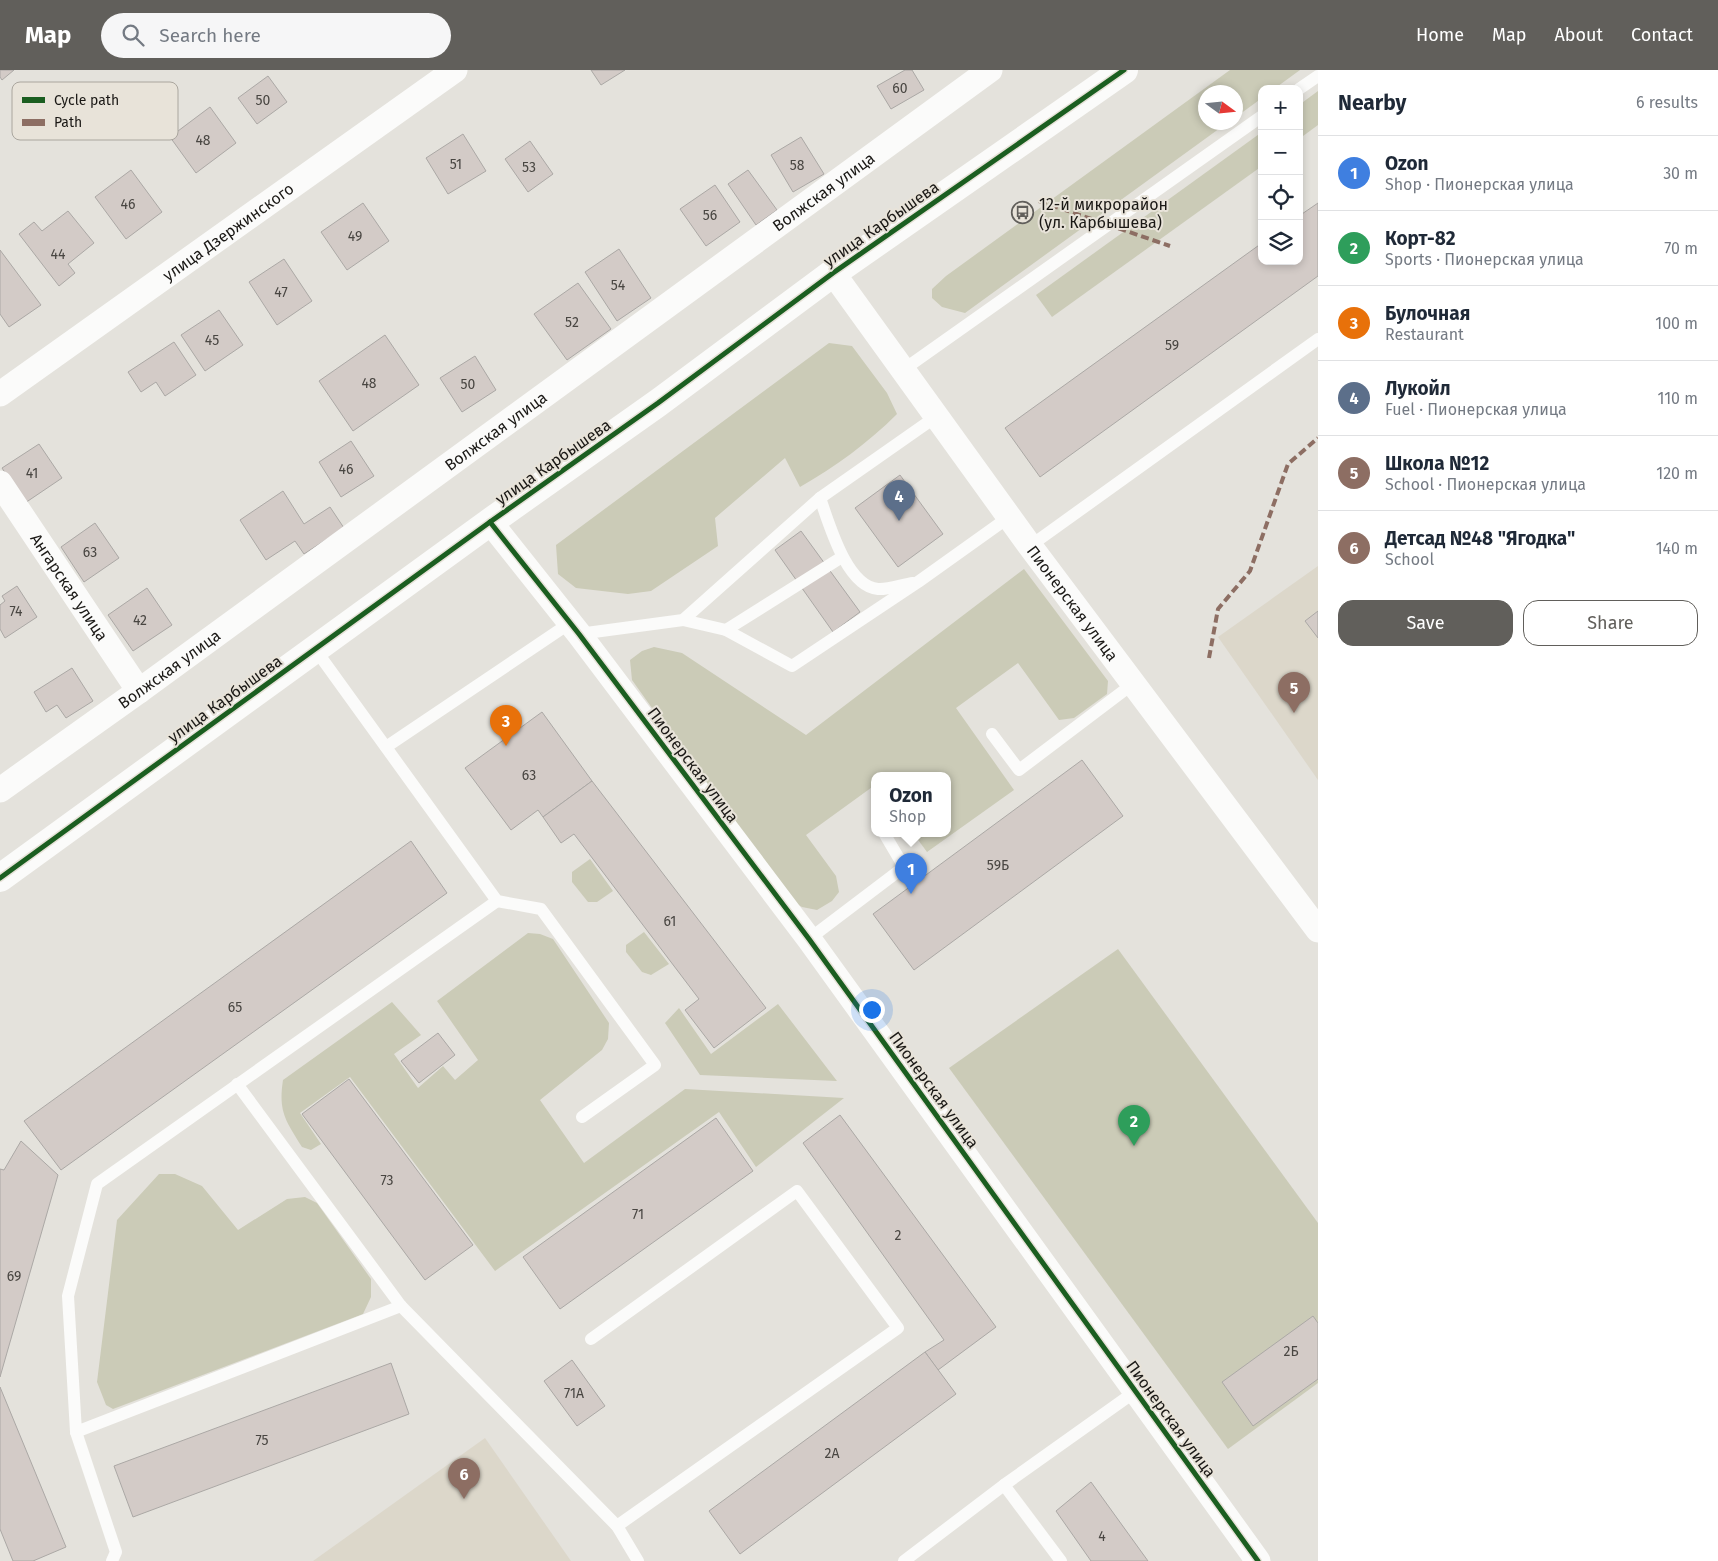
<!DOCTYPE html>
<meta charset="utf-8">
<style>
:root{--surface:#fff;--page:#f6f6f7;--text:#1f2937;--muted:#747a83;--line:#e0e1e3;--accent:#615f5b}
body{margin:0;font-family:"Fira Sans",sans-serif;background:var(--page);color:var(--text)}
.controls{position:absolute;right:15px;top:15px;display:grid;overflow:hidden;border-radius:10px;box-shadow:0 2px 8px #0003}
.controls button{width:45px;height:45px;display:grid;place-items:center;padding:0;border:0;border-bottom:1px solid var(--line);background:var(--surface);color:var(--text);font:25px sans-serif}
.compass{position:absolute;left:1198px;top:15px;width:45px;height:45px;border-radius:50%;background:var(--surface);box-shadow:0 2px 8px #0003;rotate:105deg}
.you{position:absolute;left:871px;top:939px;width:18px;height:18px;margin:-12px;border:4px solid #fff;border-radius:50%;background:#1a73e8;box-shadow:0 0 0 8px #1a73e833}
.badge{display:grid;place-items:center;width:32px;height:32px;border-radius:50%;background:var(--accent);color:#fff;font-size:16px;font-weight:700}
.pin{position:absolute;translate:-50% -41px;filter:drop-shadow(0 1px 2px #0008)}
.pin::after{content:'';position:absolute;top:26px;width:18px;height:15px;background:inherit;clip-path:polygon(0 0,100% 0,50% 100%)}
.popup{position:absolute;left:871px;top:702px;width:80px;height:65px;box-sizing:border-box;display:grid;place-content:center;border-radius:10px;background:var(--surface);filter:drop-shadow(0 1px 4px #0005);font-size:16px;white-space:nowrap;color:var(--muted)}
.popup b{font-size:19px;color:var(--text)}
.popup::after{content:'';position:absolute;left:50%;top:100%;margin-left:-10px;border:10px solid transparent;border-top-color:var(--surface)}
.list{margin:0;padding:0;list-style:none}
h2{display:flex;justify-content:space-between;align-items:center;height:65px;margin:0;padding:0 20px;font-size:21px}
h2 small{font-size:16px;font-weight:400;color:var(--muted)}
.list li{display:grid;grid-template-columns:32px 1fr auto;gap:15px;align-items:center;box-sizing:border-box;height:75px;padding:0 20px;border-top:1px solid var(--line)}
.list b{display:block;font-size:19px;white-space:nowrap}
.list p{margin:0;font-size:16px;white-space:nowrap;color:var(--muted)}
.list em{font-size:16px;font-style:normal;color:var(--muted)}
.actions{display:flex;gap:10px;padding:15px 20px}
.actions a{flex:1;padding:11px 0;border:1px solid var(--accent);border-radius:15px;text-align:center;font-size:18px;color:var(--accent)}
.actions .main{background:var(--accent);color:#fff}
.icon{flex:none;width:28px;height:28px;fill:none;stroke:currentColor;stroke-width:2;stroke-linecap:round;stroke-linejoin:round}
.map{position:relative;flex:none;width:1318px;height:1491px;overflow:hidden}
header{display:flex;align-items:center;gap:30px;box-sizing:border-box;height:70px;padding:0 25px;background:var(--accent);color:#fff}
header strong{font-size:24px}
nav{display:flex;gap:28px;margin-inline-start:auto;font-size:18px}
.search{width:350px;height:45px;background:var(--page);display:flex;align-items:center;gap:12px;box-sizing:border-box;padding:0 18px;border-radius:28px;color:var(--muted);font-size:19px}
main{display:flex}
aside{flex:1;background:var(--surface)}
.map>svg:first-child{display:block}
.built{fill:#dcd7ca}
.green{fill:#cbcbb7}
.building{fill:#d3cbc7;stroke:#aba8a5}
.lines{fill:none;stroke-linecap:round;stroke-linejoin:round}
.lane{stroke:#fbfbfa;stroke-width:12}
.street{stroke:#fbfbfa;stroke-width:25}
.secondary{stroke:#fbfbfa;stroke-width:28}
.quiet{stroke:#8d6e63;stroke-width:4;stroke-dasharray:8 4;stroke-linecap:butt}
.cycleway-casing{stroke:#e8e3d9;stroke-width:8}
.cycleway{stroke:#1b5e20;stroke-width:5}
.labels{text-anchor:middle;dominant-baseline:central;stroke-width:4;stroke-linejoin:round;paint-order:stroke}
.number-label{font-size:14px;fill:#494642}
.street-label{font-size:16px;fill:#1a1815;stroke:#e8e3d9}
.poi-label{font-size:16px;fill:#1a1815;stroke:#e8e3d9;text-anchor:start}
.key{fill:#e8e3d9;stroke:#aaa69e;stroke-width:1}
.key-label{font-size:14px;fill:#1a1815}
</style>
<header>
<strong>Map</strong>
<div class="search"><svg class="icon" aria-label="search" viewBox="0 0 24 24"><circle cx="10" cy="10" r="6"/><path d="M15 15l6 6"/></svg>Search here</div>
<nav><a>Home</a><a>Map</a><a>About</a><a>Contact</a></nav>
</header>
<main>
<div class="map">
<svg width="1318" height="1491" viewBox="0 0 1318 1491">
<rect width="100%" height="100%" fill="#e4e2dc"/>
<g class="built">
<polygon points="1318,496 1318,710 1218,567"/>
<polygon points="485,1368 571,1491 313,1491"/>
</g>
<g class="green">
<polygon points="1230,0 1300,0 1274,19 1262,19 1262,28 1236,47 1236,22 1206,22 1206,52 1227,53 965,243 942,237 932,228 932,219 946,206"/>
<polygon points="1318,21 1318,55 1299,69 1299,35"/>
<polygon points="1262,62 1262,96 1052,247 1036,225"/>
<path d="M829,273L852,276L887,323L897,344C868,373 835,397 800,417L785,388L715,448L718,476L651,521L628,524L576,518L558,504L556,475Z"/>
<polygon points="1024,499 1108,611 1107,624 1074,648 1059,650 1018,593 956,638 1014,720 927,782 913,763 947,763 947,705 875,705 875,715 806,765 836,806 839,822 832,831 817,840 802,837 789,830 632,610 630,590 642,581 654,577 682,583 806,665"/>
<polygon points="590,789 613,821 597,832 588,832 572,812 572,802"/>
<polygon points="644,862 669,894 651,905 642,902 626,882 626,875"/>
<path d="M528,863L540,864L553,869L609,953L608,969L602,980L540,1030L584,1093L685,1019L844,1028L756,1097L719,1042L495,1201L350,1007L300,1043L321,1074L311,1080L302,1077C286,1051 278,1042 283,1010L392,932L421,965L394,984L418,1018L443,996L455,1010L478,990L437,931Z"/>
<polygon points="1118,879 1318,1153 1318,1313 1228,1379 949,998"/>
<polygon points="778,934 837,1011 700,1005 665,953 679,938 711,984"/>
<polygon points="159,1104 175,1104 202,1116 238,1160 287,1129 305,1127 317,1133 371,1209 371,1227 363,1244 113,1339 106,1335 97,1312 117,1150"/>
</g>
<g class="building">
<polygon points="0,0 14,0 2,10 0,7"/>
<polygon points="591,0 625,0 601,15"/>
<polygon points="905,0 912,0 924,20 891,39 877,16"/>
<polygon points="268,6 287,32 257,54 238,28"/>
<polygon points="210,37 236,73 196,103 170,67"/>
<polygon points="463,64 486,101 448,124 426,88"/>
<polygon points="801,67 824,104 793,122 771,85"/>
<polygon points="530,71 553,104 528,122 505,89"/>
<polygon points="131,100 162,142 126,169 95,127"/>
<polygon points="748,100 777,140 756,155 728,114"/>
<polygon points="715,115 740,152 706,176 680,139"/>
<polygon points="363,133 389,171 347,200 321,162"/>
<polygon points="1318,133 1318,206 1040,407 1005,358 1262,173 1262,191 1299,191 1299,146"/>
<polygon points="68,141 94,173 68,194 75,203 59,216 19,164 34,152 42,161"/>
<polygon points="619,179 651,228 617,251 585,202"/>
<polygon points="0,180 41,235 9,257 0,244"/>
<polygon points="284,189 312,231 277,255 249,212"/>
<polygon points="578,213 611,259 567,290 534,244"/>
<polygon points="219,240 243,275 205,301 181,265"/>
<polygon points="385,265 419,315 353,361 319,311"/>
<polygon points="174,272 196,305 165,326 156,312 141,322 128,302"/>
<polygon points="475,286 496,320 462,342 440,308"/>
<polygon points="351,371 374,406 341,427 319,392"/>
<polygon points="39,374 62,408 25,433 2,398"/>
<polygon points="900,405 943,464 898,497 855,438"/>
<polygon points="283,421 304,454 330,437 344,458 304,484 295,471 266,490 240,450"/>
<polygon points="95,453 119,488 84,512 61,477"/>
<polygon points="801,461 860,542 833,562 775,480"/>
<polygon points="17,516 37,547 5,568 0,559 0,535 5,531 2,526"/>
<polygon points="147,518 172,555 133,581 108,545"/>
<polygon points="1318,541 1318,568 1305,551"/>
<polygon points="72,598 93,631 66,648 57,635 46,642 34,622"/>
<polygon points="542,642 592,711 543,747 538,740 511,760 465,698"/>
<polygon points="1082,690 1123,746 914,900 873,844"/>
<polygon points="592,711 766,938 714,978 685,940 699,929 574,764 561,773 543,747"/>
<polygon points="411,771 447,823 61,1100 24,1051"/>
<polygon points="438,963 455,985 419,1013 401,991"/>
<polygon points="349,1009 473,1175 425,1210 302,1044"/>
<polygon points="840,1045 996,1257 938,1300 925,1282 944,1270 803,1073"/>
<polygon points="716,1048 753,1101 560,1239 523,1187"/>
<polygon points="21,1071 58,1105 0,1307 0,1099 4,1100"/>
<polygon points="1313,1246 1318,1253 1318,1309 1253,1356 1222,1312"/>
<polygon points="925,1282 956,1324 740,1484 709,1441"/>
<polygon points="572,1290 605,1336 577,1356 544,1311"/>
<polygon points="391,1293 409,1344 133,1447 114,1396"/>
<polygon points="0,1317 66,1477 33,1491 13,1491 0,1459"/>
<polygon points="1091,1412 1148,1491 1091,1491 1056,1441"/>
</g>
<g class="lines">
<g class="lane">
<polyline points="1299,19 1318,6"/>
<polyline points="903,300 1262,46"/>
<path d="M820,428C829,453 846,516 878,519C887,520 904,514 913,513"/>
<polyline points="1030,476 1318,269"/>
<polyline points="683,550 726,560 792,596 918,512 1009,447"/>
<polyline points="726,560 842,487"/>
<polyline points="579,564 683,550 820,428 937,346"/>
<polyline points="315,579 497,831 541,839 655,995 582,1047"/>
<polyline points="992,664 1019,700 1134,613"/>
<polyline points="386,677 570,553"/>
<polyline points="809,869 904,797 884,763"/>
<polyline points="237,1014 401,1236 617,1456 638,1491"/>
<polyline points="401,1236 76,1362 68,1226 97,1114 497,831"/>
<polyline points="591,1269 797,1121 898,1258 617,1456"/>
<polyline points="76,1362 116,1482 112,1491"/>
<polyline points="1004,1415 1061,1491"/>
<polyline points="904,1491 1004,1415 1136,1321"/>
</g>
<g class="street">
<path id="s1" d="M833,203L1030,476L1318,860"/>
<path id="s2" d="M0,324L455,0"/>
<path id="s3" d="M0,413L139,621"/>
<polyline points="490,452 579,564 809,869 1258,1491"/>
<path id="s4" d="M0,720L139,621L990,0"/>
</g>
<polyline class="secondary" points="0,808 490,452 658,333 833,203 1124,0"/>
<g class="quiet">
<polyline points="1039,131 1170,176"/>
<polyline points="1209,588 1218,539 1250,501 1288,394 1318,368"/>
</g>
<defs>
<g id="cycleway">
<polyline points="490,452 579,564 809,869 1258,1491"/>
<polyline points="0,808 490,452 658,333 833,203 1124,0"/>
</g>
</defs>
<use href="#cycleway" class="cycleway-casing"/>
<use href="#cycleway" class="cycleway"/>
</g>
<defs>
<symbol id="bus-ring" viewBox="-11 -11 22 22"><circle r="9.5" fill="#e8e3d9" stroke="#615f5b" stroke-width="1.5"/><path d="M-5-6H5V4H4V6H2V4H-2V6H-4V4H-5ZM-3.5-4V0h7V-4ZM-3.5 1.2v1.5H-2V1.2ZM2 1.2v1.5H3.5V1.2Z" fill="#615f5b"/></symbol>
</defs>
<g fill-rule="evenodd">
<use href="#bus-ring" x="1010" y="130" width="25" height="25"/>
</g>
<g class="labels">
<g class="number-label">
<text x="900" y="18">60</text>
<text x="263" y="30">50</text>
<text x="203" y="70">48</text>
<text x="456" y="94">51</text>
<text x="797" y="95">58</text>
<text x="529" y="97">53</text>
<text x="128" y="134">46</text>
<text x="710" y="145">56</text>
<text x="355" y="166">49</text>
<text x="58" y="184">44</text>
<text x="618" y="215">54</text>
<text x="281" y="222">47</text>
<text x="572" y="252">52</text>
<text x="212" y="270">45</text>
<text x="1172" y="275">59</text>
<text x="369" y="313">48</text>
<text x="468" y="314">50</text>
<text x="346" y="399">46</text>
<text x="32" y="403">41</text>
<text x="90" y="482">63</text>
<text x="16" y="541">74</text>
<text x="140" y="550">42</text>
<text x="529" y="705">63</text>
<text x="998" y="795">59Б</text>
<text x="670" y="851">61</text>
<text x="235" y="937">65</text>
<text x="387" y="1110">73</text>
<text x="638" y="1144">71</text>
<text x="898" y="1165">2</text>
<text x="14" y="1206">69</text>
<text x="1291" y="1281">2Б</text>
<text x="574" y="1323">71А</text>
<text x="262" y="1370">75</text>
<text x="832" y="1383">2А</text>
<text x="1102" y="1466">4</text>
</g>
<g class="street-label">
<text stroke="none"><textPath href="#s4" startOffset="1018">Волжская улица</textPath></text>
<text transform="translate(881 154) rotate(-35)">улица Карбышева</text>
<text stroke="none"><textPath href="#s2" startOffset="280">улица Дзержинского</textPath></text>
<text stroke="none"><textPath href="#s4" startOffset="612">Волжская улица</textPath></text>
<text transform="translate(553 392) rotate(-35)">улица Карбышева</text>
<text stroke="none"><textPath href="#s3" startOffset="125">Ангарская улица</textPath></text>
<text stroke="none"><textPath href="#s1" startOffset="408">Пионерская улица</textPath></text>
<text stroke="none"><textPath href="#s4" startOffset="208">Волжская улица</textPath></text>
<text transform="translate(225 629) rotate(-36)">улица Карбышева</text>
<text transform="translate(693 695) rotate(53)">Пионерская улица</text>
<text transform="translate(934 1020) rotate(54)">Пионерская улица</text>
<text transform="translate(1171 1349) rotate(54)">Пионерская улица</text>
</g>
<g class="poi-label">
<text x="1039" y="134">12-й микрорайон<tspan x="1039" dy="18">(ул. Карбышева)</tspan></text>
</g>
</g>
<rect x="12" y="12" width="166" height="58" rx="8" class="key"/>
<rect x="22" y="27" width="23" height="6" fill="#1b5e20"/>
<rect x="22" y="49" width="23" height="7" fill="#8d6e63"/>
<g class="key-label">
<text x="54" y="35">Cycle path</text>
<text x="54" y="57">Path</text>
</g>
</svg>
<div class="controls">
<button>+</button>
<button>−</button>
<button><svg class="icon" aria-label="locate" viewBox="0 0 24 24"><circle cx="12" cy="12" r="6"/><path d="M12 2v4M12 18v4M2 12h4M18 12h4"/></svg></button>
<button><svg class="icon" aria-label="layers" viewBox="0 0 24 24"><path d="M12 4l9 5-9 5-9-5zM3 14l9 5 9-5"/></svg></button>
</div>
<svg class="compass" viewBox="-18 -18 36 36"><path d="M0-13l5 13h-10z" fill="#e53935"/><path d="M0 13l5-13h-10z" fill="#747a83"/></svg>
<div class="you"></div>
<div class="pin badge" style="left:911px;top:824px;background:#3f7fe0">1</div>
<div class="popup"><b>Ozon</b>Shop</div>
<div class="pin badge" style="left:1134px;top:1076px;background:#2e9e5b">2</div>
<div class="pin badge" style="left:506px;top:676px;background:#e8710a">3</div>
<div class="pin badge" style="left:899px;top:451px;background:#5c6f8a">4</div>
<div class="pin badge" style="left:1294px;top:643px;background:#8d6e63">5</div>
<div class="pin badge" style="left:464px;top:1429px;background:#8d6e63">6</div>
</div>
<aside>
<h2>Nearby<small>6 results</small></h2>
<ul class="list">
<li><span class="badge" style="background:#3f7fe0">1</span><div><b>Ozon</b><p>Shop · Пионерская улица</p></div><em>30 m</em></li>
<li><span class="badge" style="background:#2e9e5b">2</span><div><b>Корт-82</b><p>Sports · Пионерская улица</p></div><em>70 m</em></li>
<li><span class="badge" style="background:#e8710a">3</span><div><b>Булочная</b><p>Restaurant</p></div><em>100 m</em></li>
<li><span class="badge" style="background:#5c6f8a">4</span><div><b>Лукойл</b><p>Fuel · Пионерская улица</p></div><em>110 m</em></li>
<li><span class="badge" style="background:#8d6e63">5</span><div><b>Школа №12</b><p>School · Пионерская улица</p></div><em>120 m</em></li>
<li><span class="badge" style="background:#8d6e63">6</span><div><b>Детсад №48 &quot;Ягодка&quot;</b><p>School</p></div><em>140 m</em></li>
</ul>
<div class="actions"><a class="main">Save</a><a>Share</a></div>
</aside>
</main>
